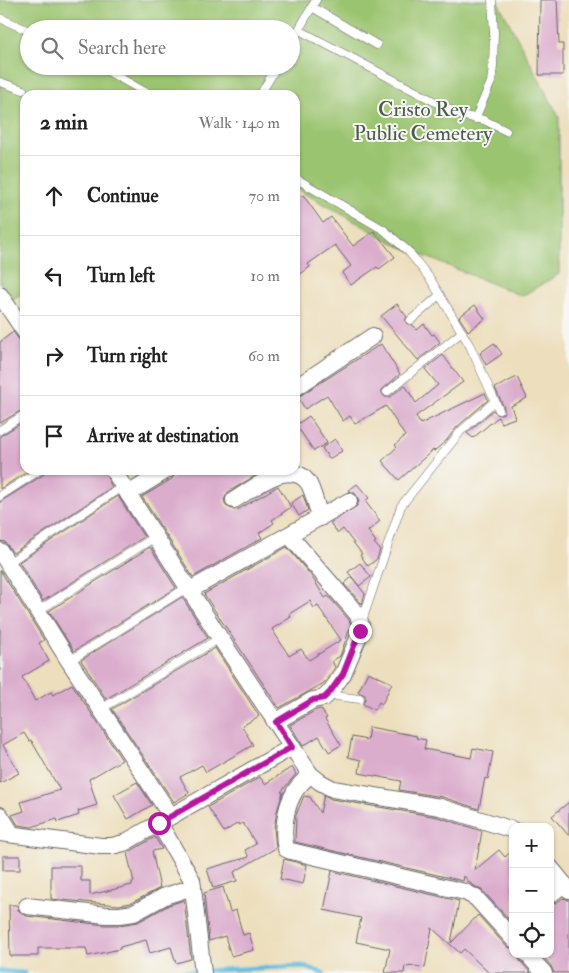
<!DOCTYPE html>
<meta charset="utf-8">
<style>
:root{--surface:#fff;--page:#f6f6f6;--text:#222;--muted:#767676;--line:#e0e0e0}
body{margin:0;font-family:"IM FELL Double Pica",serif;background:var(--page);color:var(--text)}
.controls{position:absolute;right:15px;bottom:15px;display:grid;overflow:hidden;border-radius:10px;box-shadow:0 1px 4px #0004}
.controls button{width:45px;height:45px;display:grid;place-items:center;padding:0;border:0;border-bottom:1px solid var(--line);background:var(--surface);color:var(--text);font:25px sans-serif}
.stop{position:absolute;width:15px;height:15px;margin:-11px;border:4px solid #b5179e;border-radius:50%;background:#fff}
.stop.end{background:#b5179e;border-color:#fff;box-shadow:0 1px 5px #0008}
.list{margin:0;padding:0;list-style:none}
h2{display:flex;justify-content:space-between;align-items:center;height:65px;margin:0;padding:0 20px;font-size:21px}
h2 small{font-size:16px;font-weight:400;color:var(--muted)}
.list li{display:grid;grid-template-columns:32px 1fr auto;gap:15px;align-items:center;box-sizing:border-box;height:80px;padding:0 20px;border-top:1px solid var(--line)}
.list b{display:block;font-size:19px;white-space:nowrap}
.list em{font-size:16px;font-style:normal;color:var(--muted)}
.icon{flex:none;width:28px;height:28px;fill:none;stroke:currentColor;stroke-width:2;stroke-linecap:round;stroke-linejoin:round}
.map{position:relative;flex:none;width:569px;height:973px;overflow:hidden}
.search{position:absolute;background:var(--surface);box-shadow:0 1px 4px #0004;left:20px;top:20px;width:280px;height:55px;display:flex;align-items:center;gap:12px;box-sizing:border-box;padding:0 18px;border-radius:28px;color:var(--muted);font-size:19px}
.panel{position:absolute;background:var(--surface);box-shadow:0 1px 4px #0004;left:20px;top:90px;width:280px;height:385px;border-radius:15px}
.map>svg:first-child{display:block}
.green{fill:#9bc470;stroke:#5e7356;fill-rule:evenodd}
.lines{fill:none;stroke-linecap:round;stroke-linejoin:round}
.stream{stroke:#60bdde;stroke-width:5}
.building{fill:#dbadcd;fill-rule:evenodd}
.lane-casing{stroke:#696468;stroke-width:9}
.street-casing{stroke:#696468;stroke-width:18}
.lane{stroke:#fff;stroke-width:8}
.street{stroke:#fff;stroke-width:16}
.route{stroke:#b5179e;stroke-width:6}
.labels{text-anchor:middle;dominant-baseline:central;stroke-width:4;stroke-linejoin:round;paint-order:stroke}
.park-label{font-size:21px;fill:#4c5b4e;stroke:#f6f6f2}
</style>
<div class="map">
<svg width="569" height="973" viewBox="0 0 569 973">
<rect width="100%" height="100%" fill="#f6f6f2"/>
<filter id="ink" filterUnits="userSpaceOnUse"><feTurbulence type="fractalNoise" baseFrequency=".02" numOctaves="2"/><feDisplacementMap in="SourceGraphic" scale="10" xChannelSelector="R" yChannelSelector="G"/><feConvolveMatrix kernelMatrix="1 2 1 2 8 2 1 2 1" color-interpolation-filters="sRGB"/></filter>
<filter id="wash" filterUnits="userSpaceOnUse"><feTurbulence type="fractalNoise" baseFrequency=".0096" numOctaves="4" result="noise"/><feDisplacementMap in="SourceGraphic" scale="20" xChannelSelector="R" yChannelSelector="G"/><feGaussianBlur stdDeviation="1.12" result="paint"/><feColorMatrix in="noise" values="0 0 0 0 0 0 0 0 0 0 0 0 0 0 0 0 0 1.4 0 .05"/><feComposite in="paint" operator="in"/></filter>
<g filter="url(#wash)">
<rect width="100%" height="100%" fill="#eddfbd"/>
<path class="green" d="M0,0H497L559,117V274L522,296L397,245L295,188V95H25V291L12,300L0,282ZM29,29H291V66H29Z"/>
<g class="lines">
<g class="stream">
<polyline points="0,971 24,973"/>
<polyline points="156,973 302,966 323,973"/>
</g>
</g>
<g id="blocks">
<g class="building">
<polygon points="540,0 557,0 559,44 563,44 563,75 539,75"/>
<polygon points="303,195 323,223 331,217 353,246 374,231 395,257 379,269 377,267 351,285 342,273 351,266 335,245 308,264 310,267 295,278 295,200"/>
<polygon points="397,304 407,317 405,321 407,324 413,325 417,330 424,324 432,335 434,334 440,342 418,360 381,316"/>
<polygon points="475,305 485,319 468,331 459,317"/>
<polygon points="13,332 20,341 25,342 25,408 0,423 0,342"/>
<polygon points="494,343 502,354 486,365 480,353"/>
<polygon points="381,344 400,374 382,390 382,393 385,397 390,397 405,385 416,403 438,385 425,369 443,355 463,382 416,416 420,424 485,393 488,400 457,427 446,441 434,451 433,450 399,480 382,461 397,447 395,445 405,436 386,406 355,424 350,416 343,421 327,395 305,409 298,397"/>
<polygon points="517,377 527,398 511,406 515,418 501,423 498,417 473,438 467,433 493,410 498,415 504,413 504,408 495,388"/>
<polygon points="309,416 327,443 314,451 296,425"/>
<polygon points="25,421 25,470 30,470 0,489 0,436"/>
<polygon points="335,439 342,451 329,459 322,448"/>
<polygon points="46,470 103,470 112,487 13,553 5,542 0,541 0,502 43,475"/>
<polygon points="178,470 265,470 228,492 224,500 226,506 234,510 239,509 278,486 291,507 272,520 274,523 259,533 262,538 193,577 142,497 172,479"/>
<polygon points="357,484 369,498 365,501 380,521 368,531 376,542 374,543 380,550 377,559 368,566 360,555 362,554 343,529 338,533 330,523 357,506 359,502 357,496 354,492 348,491"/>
<polygon points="303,495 308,510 299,516 291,503"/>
<polygon points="118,496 144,537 43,601 19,562"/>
<polygon points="150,547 176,588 74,651 49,611"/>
<path d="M287,547L312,577L325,598L328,596L349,620L351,625L340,656L332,661L335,667L334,669L324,683L279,708L204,594ZM310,601L314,608L318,606L341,640L309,660L301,649L289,656L272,629L291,617L289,614Z"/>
<polygon points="360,563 371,577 359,586 348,572"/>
<polygon points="0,570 44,640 39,643 49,661 22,677 35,701 51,692 53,695 72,684 122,760 89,779 97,805 78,811 79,815 58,822 57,819 32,827 18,825 12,815 24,811 21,802 60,790 31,740 29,741 24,733 3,745 19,773 0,783"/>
<polygon points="352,577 365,594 362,604 344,584"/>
<polygon points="182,597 208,638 106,699 81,660"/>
<polygon points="215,648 259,716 242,726 253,745 206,772 202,765 180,777 189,793 174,802 112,709"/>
<polygon points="368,672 392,683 382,704 379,702 375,710 363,704 365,700 365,695 358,692"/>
<polygon points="321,709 327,718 325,719 341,745 329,752 319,736 303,746 290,725 316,710"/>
<polygon points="369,727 417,736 416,738 426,740 424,749 456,755 471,758 473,748 493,752 488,779 485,778 479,809 442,797 399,790 401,781 359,773 361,760 348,757 352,737 367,740"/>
<polygon points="292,767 296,774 281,792 283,792 277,811 274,828 276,848 234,872 237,881 213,888 207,869 249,857 245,850 256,844 243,823 239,825 238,823 224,832 208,807 260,777 265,784"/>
<polygon points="137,782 152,805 128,819 114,795"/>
<polygon points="324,795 331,799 438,817 482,831 475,870 499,850 505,857 513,850 513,924 483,891 471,884 464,876 463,881 295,842 296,815 304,796 310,797 320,813"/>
<polygon points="569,802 569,836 552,816"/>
<polygon points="155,837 162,849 152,851 160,888 131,903 119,905 51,899 51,866 81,866 81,881 90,881 90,895 132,885 132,882 134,882 127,853"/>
<rect x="3" y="856" width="17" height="14"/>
<polygon points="284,859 307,865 303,884 280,879"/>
<polygon points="332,871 459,901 451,943 478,915 506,946 513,949 513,954 517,954 520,961 531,973 489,973 464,949 460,953 432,928 425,968 409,965 409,967 405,966 404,973 385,973 390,949 356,942 361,918 324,910"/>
<polygon points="223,887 230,912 236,910 243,935 249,933 254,950 231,956 225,936 209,941 204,893"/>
<polygon points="563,898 569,900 569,973 554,973 551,966 541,954 550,954 550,905 556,903"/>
<polygon points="184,900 191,959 176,963 171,947 150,953 146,940 120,947 120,949 88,956 86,948 38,948 38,956 10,956 9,905 17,905 18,910 26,916 105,925 120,925 138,922 169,905"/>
</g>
</g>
</g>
<g filter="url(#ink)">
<use href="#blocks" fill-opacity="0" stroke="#696468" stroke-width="1"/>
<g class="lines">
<defs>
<g id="lane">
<polyline points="312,7 377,45"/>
<polyline points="0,18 29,31"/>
<polyline points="299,30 460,115 484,120 506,131"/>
<polyline points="291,43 316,0"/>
<polyline points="99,66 150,95"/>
<polyline points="0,82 23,90"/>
<polyline points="260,95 277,66"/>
<polyline points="475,119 491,82 493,67 494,33 492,0"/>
<polyline points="295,178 384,230 409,252 431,280 470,346 499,410"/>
<polyline points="411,320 440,295"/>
<polyline points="387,392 462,332"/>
<polyline points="0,430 25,414"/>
<polyline points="0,496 40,470"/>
<polyline points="8,563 123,486"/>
<polyline points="38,611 155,537"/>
<polyline points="362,621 401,506 461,431 495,401"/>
<polyline points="69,661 188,587"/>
<polyline points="327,695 360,699"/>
<polyline points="101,709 220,638"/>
</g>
<g id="street">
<polyline points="0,295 25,332"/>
<polyline points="295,388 373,336"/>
<polyline points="113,470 220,638 310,774 320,782 333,789 440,807 513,830"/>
<polyline points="128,494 167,470"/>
<path d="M234,500C253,489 292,456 309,484C314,494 317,507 320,518"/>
<polyline points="0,551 69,661 171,816"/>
<polyline points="190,590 349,501"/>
<polyline points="275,722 313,700 324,698 330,692 343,674 358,638 361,625 358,615 289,535"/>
<path d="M310,774C305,780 297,786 294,793C285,808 282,832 286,849L291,851L465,892L476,898L513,939"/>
<polyline points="0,815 12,834"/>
<polyline points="159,823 192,880 203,973"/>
<polyline points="0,833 101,846 112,846 124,843 292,747"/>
<polyline points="550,867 569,890"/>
<polyline points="550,895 564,884"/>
<polyline points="27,906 106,915 120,915 134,913 165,896 193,887"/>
<polyline points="527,954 544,973"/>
</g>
</defs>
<use href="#lane" class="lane-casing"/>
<use href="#street" class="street-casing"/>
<use href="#lane" class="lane"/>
<use href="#street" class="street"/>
</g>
</g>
<g class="lines" filter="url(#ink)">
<polyline class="route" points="159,823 292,747 276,722 313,700 324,698 330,692 343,674 360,631"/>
</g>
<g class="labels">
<g class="park-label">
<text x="423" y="109">Cristo Rey<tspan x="423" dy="24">Public Cemetery</tspan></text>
</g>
</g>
</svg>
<div class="controls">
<button>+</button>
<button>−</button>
<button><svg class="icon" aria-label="locate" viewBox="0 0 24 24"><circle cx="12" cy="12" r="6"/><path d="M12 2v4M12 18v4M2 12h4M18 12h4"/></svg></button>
</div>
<div class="stop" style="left:159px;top:823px"></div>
<div class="stop end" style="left:360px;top:631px"></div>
<div class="search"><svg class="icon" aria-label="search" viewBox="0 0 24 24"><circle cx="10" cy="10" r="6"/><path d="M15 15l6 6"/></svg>Search here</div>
<section class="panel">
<h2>2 min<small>Walk · 140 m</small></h2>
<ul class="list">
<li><svg class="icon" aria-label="ahead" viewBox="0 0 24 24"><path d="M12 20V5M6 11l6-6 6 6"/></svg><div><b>Continue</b></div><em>70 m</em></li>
<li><svg class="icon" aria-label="left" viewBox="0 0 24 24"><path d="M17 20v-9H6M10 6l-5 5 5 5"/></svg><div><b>Turn left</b></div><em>10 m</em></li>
<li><svg class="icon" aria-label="right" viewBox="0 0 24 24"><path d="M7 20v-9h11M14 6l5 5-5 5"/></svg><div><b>Turn right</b></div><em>60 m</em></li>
<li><svg class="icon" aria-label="arrive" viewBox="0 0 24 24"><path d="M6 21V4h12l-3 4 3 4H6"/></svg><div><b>Arrive at destination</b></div></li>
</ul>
</section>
</div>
